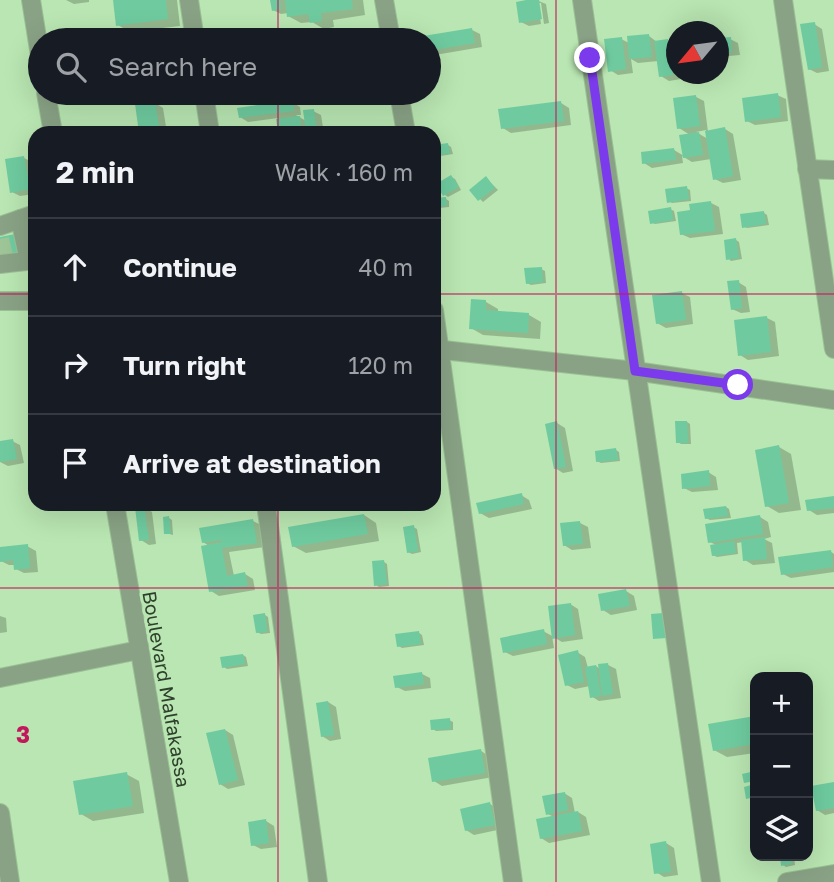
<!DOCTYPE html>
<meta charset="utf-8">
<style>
:root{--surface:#171b24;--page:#20242c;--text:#f1f3f6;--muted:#9ea1a6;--line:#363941}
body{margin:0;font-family:"Golos Text",sans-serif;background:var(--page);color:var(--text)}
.controls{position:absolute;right:21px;bottom:21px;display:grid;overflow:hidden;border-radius:14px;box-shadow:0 7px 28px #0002}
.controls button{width:63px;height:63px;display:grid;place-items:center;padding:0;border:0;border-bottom:2px solid var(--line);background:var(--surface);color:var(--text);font:35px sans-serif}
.compass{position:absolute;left:666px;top:21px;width:63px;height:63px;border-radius:50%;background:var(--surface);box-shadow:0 7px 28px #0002;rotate:241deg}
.stop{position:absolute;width:21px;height:21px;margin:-16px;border:5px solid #7c3aed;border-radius:50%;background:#fff}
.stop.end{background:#7c3aed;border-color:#fff;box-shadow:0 2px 7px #0008}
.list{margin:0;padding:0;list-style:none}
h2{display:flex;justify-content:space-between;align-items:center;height:91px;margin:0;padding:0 28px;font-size:30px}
h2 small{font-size:23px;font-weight:400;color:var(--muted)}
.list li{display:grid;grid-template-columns:46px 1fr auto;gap:21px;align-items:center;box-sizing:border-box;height:98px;padding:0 28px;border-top:2px solid var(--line)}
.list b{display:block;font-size:26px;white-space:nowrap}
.list em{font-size:23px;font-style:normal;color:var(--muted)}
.icon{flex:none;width:38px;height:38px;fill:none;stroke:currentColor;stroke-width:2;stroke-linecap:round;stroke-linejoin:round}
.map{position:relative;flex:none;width:834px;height:882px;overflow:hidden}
.search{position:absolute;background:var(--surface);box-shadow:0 7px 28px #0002;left:28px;top:28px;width:413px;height:77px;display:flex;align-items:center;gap:18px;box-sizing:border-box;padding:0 24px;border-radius:38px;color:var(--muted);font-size:26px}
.panel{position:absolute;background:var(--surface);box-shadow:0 7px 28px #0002;left:28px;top:126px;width:413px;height:385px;border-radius:21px}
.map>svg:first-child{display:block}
.shadow{fill:#0003;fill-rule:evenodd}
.building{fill:#6fcb9f}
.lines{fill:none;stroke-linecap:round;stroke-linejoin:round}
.minor-tunnel{stroke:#9dc597;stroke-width:18;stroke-dasharray:18 9;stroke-linecap:butt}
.minor-casing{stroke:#9ac194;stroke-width:20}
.minor{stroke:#89a285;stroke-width:18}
.route{stroke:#7c3aed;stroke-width:9}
.grid{fill:none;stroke:#c2185b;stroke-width:2;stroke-opacity:0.55}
.labels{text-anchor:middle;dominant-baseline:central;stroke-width:6;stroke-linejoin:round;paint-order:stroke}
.street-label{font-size:19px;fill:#2e402b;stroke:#b9e6b2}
.grid-label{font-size:23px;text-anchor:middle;font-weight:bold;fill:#c2185b;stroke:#b9e6b2;stroke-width:6;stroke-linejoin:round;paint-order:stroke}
</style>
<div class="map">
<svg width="834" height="882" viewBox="0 0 834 882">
<rect width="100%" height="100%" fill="#b9e6b2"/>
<g class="shadow">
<polygon points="66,0 89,0 89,2 74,4"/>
<polygon points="115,0 177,0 180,26 145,30 147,40 135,40 133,32 130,32 118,25"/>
<polygon points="272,0 363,0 365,15 333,20 334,27 324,29 312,22 301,23 288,16 288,13 281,14 273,10"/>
<polygon points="536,0 546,4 549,23 544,24 541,3 538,3 541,24 529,26 521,22"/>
<polygon points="814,24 822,29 829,71 817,73 809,69"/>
<polygon points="472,30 480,34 482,47 429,56 429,40 407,40"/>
<polygon points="649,36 657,42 668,40 676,45 676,74 680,74 681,79 669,81 661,76 658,61 638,63 631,59 633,73 618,75 610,70 621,39 629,43"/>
<polygon points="730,39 738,43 740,55 718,57 718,40"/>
<polygon points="289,93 320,93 321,98 311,100 303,96 304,99 297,100 289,96"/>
<polygon points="777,95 786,99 788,121 755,125 747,121"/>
<path d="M696,97L704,101L708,132L725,129L733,134L741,180L723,183L715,179L711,159L692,162L682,156L683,163L652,168L644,163L674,150L684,156L690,135L679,128ZM706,130L708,139L696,132Z"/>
<polygon points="292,102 300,107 301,115 296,115 306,121 313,111 321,115 324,133 280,133 278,118 248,122 240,117"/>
<polygon points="155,103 163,108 167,133 141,133"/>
<polygon points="561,103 569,108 571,125 511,133 503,128"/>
<polygon points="448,145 451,147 453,154 434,157 434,147"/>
<polygon points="24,158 32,162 35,181 35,194 20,196 12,192"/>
<polygon points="451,177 455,179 461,190 448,197 445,195"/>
<polygon points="486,178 498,190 483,202 471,190"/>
<polygon points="686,188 690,190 691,201 672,203 669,201"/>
<polygon points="446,199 449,201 449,207 439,208 436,206"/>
<polygon points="711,203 719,207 723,234 690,238 681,234 692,212"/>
<polygon points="670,209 674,211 676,221 655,224 651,222"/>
<polygon points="764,213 767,215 769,225 747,228 743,226"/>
<polygon points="736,240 739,242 742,259 731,261 728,258"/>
<polygon points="541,269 545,271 546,283 531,285 527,283"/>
<polygon points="738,282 746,287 750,312 741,313 732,309"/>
<polygon points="681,293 690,297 693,324 666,328 657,323"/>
<polygon points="486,302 498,309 498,313 529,315 541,322 540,339 483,335 471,328"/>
<polygon points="767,318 775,322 779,356 748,360 740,355"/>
<polygon points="687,422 690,424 691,444 681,444 678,442"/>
<polygon points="557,423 565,428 573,471 563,473 555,468"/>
<polygon points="12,441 20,445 24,463 8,466 0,462 0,443"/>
<polygon points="779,447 791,454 801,510 779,513 767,506"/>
<polygon points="616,450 619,452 620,461 601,463 597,461"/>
<polygon points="708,472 716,477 718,490 692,492 684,488"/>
<polygon points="521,495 529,500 532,509 489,518 480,513"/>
<polygon points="834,498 834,513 817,515 809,510"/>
<polygon points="144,507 152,512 156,544 149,545 141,540"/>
<polygon points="726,507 729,509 731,518 710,520 706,518"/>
<polygon points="364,515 376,523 379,541 306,553 293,546"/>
<polygon points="760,517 768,522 771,537 764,539 772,543 775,563 753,565 745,560 743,542 737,543 738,554 717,557 713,555 716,545 710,542"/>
<polygon points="169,518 172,520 173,535 166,533"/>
<polygon points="253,521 261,525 265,547 229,552 234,576 245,574 253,579 255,590 219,596 211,591 209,546 203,542"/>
<polygon points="580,523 588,527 591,548 572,550 564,545"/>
<polygon points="413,527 417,529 421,552 412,554 408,552"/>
<polygon points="27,546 36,551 38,572 24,573 16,569 16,565 9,565 1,561 0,549"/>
<polygon points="830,551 834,554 834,572 791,578 783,574"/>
<polygon points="384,562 387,564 389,586 379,587 376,585"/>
<polygon points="626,591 634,596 637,610 611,615 603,610"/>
<polygon points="570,604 578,609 583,639 562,642 552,636 554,648 513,656 505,652 543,631 554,637"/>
<polygon points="265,615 268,617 270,633 261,634 257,632"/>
<polygon points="0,616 6,618 7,632 0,633"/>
<polygon points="419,633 422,635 424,645 402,648 399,646"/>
<polygon points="577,652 585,657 588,668 596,666 600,669 608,665 616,669 621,698 599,701 591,696 590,686 575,689 567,685"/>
<polygon points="243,655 246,657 248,666 227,669 224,667"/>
<polygon points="422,674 430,678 431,688 405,691 397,687"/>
<polygon points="328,702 336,707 341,739 330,741 322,736"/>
<polygon points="755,718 755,753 727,757 714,750 710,725"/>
<polygon points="449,720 453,722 453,730 436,731 433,729"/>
<polygon points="225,730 233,735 245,785 228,789 220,784"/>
<polygon points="481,751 489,756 493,777 442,786 434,781"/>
<polygon points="126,774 139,781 144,813 93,821 81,814"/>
<polygon points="808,775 810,788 834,783 834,813 825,815 817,810 814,791 808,792"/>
<polygon points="564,793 572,798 575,813 578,812 586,817 590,835 549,843 541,838 554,817 548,814"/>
<polygon points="490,804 498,809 502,829 474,835 466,830"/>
<polygon points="266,821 274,826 277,847 261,849 253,845"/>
<polygon points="666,843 674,848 678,875 664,877 656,872"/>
<polygon points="781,856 794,856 795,865 786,867 783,865"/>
</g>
<g class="building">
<polygon points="113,0 166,0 168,19 116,26"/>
<polygon points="270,0 280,0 281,9 272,11"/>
<polygon points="285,0 352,0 353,9 321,13 322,21 310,23 308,14 287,17"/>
<polygon points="526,0 539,0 542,19 519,23 516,2"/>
<polygon points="815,22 822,67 808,70 800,24"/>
<polygon points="142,27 145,40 133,40 130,29"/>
<polygon points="472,28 475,43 429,51 429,40 405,40 405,39"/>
<polygon points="649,34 652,57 629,59 627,36"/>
<polygon points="622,37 626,69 608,72 604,39"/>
<polygon points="731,37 732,52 718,53 718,38"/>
<polygon points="668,39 673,75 659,77 654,41"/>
<polygon points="778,93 781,117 745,122 742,98"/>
<polygon points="696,95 700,126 677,129 673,98"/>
<polygon points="293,100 294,111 239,118 237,108"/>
<polygon points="155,101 160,133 139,133 135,104"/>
<polygon points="561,101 564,121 501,129 498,109"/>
<polygon points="314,109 317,133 306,133 303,110"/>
<polygon points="300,116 302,133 278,133 276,119"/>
<polygon points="725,127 733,176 713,180 705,131"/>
<polygon points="699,132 703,155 683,158 679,135"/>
<polygon points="448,143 450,153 434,156 434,145"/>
<polygon points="674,148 676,160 642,164 641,152"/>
<polygon points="24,156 30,189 10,193 5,159"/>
<polygon points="451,175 459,187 443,196 436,184"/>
<polygon points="486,176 495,188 478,201 469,190"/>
<polygon points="687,186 689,199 667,203 665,189"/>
<polygon points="446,197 447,206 434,207 434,198"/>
<polygon points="711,201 715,231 680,235 677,212 690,210 689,204"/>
<polygon points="671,207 673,220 650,224 648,211"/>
<polygon points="764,211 766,224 742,228 740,214"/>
<polygon points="15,234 18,253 0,256 0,237"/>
<polygon points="736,238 739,258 726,260 724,240"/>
<polygon points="542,267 543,282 526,284 524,268"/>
<polygon points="739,280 742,308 731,310 727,281"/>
<polygon points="682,291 686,320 656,324 652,295"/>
<polygon points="471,299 486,300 486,310 529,313 528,333 469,329"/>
<polygon points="767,316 771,352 738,356 734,320"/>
<polygon points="557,421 566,467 554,469 545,424"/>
<polygon points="675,421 687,421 688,443 676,443"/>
<polygon points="13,439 17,459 0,462 0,441"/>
<polygon points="779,445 789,503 765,507 755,450"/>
<polygon points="616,448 618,460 596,462 595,451"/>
<polygon points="709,470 710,486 682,489 681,474"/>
<polygon points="522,493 524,504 479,514 476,503"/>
<polygon points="834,496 834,508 807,511 805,500"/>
<polygon points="144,505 149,540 139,541 135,507"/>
<polygon points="726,506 728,516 705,519 703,509"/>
<polygon points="364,514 368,534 292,547 288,527"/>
<polygon points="760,515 763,534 708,543 705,524"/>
<polygon points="169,516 171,534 164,534 163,517"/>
<polygon points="253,519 257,543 222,548 227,576 245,572 248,586 209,592 201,546 222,542 221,540 202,543 199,528"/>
<polygon points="580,521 583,544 563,546 560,523"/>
<polygon points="414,525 418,551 407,553 403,527"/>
<polygon points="765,537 767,559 743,561 741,540"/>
<polygon points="734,541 736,553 712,556 710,545"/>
<polygon points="28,544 30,568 14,570 13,560 0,562 0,547"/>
<polygon points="831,550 833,567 781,575 778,557"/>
<polygon points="384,560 387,584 374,586 372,561"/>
<polygon points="626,589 630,606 601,611 598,594"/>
<polygon points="571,603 575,635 552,639 548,606"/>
<polygon points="265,613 267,632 256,633 253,615"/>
<polygon points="663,613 666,638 653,639 651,614"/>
<polygon points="544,629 547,644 503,653 500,638"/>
<polygon points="419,631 421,644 397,647 395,634"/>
<polygon points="578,650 584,682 565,686 558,655"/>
<polygon points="243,654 245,664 222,668 220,657"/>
<polygon points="608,663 613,694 602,696 598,664"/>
<polygon points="596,665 601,696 590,698 585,667"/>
<polygon points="422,672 424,684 395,688 393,676"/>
<polygon points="328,701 334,735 321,737 316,703"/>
<polygon points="755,716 755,744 713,751 708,724"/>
<polygon points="450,718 451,729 431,730 430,720"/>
<polygon points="225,729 238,780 219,785 206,733"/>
<polygon points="481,749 485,773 432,782 428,758"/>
<polygon points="755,771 755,781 744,783 742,774"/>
<polygon points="127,772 133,806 79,815 73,781"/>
<polygon points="834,782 834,808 816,811 811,786"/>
<polygon points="755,784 755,797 746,799 744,787"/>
<polygon points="565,792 568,810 546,815 542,796"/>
<polygon points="490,802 495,825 465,831 460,809"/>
<polygon points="578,811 582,831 540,839 536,819"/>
<polygon points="266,819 269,843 251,846 248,822"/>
<polygon points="666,841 671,872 654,874 650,844"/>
<polygon points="780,856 791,856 792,864 781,866"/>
</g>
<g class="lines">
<polyline class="minor-tunnel" points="0,239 4,256"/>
<defs>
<g id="minor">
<polyline points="31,0 40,56"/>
<polyline points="189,0 195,40"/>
<polyline points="384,0 391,40"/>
<polyline points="582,0 711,882"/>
<polyline points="783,0 834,349"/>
<polyline points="46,93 53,133"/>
<polyline points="204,93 210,133"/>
<polyline points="399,93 406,133"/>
<polyline points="807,169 834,170"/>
<polyline points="20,219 29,261"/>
<polyline points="0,226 35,214"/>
<polyline points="0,264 35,260"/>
<polyline points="0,301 35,301"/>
<polyline points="434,310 513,882"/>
<polyline points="434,349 635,371 834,400"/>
<polyline points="115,504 179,882"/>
<polyline points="266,504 318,882"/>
<polyline points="0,678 139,650"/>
<polyline points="0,813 10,882"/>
<polyline points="787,882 834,874"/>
</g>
</defs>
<use href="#minor" class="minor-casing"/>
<use href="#minor" class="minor"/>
</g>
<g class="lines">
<polyline class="route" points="590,58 635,371 738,385"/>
</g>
<path class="grid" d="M278,0V40M556,0V882M278,93V133M0,294H35M434,294H834M278,504V882M0,588H834"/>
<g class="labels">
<g class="street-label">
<text transform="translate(167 689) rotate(80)">Boulevard Malfakassa</text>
</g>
</g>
<g class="grid-label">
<text x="23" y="743">3</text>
</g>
</svg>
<div class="controls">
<button>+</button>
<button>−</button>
<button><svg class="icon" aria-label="layers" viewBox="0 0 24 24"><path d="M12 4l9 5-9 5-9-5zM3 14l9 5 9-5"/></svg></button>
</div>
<svg class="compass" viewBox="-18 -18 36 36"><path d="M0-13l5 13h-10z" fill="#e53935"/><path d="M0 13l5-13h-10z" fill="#9ea1a6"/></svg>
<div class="stop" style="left:738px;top:385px"></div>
<div class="stop end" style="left:590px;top:58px"></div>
<div class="search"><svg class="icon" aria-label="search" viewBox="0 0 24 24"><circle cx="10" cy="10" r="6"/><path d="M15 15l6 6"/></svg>Search here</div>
<section class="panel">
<h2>2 min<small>Walk · 160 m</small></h2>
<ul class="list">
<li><svg class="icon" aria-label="ahead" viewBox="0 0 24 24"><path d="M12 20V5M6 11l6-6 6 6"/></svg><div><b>Continue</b></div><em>40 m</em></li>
<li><svg class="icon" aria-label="right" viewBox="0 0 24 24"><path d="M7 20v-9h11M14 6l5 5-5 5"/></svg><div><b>Turn right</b></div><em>120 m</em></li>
<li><svg class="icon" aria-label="arrive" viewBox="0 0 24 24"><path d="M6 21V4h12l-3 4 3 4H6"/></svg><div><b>Arrive at destination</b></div></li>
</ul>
</section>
</div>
